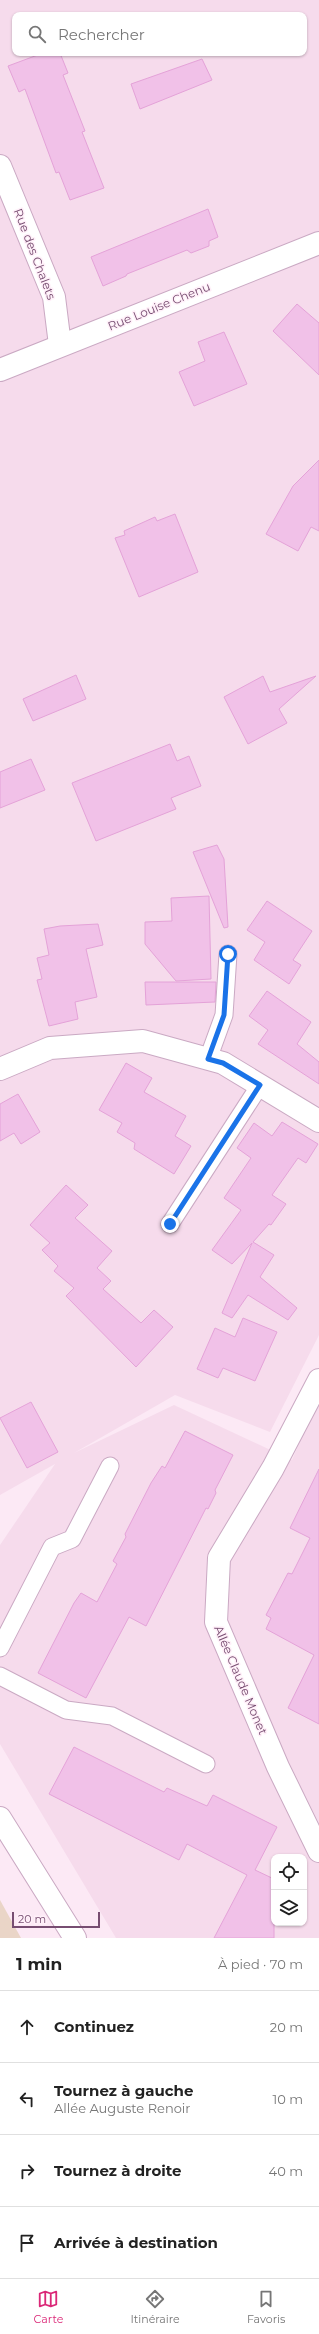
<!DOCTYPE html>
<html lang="fr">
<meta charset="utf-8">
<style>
:root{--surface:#fff;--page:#f6f6f6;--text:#222;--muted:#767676;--line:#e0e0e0;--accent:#db2777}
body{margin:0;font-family:Montserrat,sans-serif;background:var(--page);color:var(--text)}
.controls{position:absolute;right:12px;bottom:12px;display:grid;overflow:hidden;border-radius:8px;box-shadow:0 1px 3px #0004}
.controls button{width:36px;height:36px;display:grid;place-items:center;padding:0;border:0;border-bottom:1px solid var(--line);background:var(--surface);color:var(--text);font:20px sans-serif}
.scale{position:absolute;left:12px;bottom:10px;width:88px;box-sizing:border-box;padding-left:4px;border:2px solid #774d71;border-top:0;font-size:11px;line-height:14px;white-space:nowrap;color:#774d71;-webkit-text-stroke:3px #fff0f9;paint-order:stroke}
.stop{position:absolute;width:12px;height:12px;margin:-9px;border:3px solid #1a73e8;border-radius:50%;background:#fff}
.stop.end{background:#1a73e8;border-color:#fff;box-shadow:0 1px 4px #0008}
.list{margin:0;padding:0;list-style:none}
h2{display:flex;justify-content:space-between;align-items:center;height:52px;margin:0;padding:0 16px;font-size:17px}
h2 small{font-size:13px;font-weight:400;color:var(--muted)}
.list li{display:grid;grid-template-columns:26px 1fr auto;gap:12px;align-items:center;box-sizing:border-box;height:72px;padding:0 16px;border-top:1px solid var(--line)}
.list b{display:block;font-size:15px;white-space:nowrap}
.list p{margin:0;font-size:13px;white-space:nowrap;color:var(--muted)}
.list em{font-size:13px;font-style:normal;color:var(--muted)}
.icon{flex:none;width:22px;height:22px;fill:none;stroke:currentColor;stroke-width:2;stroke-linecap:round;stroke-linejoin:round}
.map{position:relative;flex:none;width:319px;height:1938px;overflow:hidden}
.search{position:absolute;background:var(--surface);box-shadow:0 1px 3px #0004;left:12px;right:12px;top:12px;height:44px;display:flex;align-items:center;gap:10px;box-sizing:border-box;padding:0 14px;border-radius:8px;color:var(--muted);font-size:15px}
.sheet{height:340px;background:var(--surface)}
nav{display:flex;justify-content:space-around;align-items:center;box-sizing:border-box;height:56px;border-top:1px solid var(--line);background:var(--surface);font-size:11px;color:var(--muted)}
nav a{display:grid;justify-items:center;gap:2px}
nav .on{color:var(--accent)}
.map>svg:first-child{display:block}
.residential{fill:#f6dbec;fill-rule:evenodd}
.green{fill:#ead5c7}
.building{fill:#f1c1e8;stroke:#e4a2d8}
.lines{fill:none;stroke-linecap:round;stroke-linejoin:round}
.service-casing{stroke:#caa9c3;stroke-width:19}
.minor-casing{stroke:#caa9c3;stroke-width:24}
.service{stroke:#fff;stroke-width:17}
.minor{stroke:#fff;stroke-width:22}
.route{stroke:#1a73e8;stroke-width:5}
.labels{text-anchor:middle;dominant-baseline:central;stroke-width:3;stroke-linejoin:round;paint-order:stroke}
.street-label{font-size:12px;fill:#774d71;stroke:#fff0f9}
</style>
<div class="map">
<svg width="319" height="1938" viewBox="0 0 319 1938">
<rect width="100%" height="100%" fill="#fce9f5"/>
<path class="residential" d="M0,0H319V1335L270,1432L175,1395L74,1453L174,1405L292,1460L319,1398V1938H116L0,1744V1545L55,1464L0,1495ZM15,15H304V53H15ZM274,1857H304V1923H274Z"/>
<polygon class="green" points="0,1900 21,1938 0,1938"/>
<g class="building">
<polygon points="43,53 60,53 68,73 63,75 85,131 82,132 104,188 70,200 59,172 56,173 25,89 19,92 8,66"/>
<polygon points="202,59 212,80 140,109 131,84"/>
<polygon points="208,209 218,237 209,241 209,246 191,253 187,250 127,274 126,276 103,286 91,257"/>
<polygon points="297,304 319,323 319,375 273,331"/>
<polygon points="224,332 247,384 194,406 179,372 205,361 198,342"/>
<polygon points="319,460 319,531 311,527 298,551 266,534 293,486"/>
<polygon points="175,514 198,572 139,597 115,538 125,535 124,531 155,517 157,521"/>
<polygon points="76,675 86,699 33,721 23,699"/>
<polygon points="263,676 270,692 316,676 279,709 287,723 248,744 224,697"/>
<polygon points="170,744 177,761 189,756 201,786 171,798 176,809 96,841 72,783"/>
<polygon points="31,759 45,790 0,808 0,772"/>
<polygon points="217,845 224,859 228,927 224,928 193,852"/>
<polygon points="209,896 211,979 176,981 145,944 145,922 172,921 171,898"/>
<polygon points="267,901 312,931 293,960 301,965 289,984 254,960 265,942 247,930"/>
<polygon points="98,924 103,945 86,949 97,997 75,1002 78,1019 49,1026 37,980 42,979 37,958 49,955 44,929 60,926"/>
<polygon points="145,982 216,982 215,1002 146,1005"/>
<polygon points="267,991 311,1022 297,1044 319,1062 319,1084 258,1044 268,1030 249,1016"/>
<polygon points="126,1063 152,1078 144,1092 186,1116 175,1136 191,1146 174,1174 134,1149 135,1143 117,1132 122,1123 99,1110"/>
<polygon points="18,1094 40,1132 21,1144 14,1133 0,1141 0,1104"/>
<polygon points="282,1122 318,1144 306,1163 298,1158 272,1195 286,1204 271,1225 269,1224 253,1242 274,1255 260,1277 297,1308 288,1320 248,1295 232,1318 222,1313 252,1243 232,1264 212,1250 241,1210 224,1198 251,1158 237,1148 254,1123 272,1136"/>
<polygon points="66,1185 88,1205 75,1218 112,1251 97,1268 111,1281 103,1289 141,1323 154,1310 173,1327 136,1367 66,1296 74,1288 54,1271 58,1266 42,1250 50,1243 30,1225"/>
<polygon points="243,1318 277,1332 255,1381 223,1368 218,1378 197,1369 215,1328 235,1337"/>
<polygon points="31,1402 58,1452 27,1468 0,1418"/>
<polygon points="185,1431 233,1455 215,1490 216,1493 208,1509 206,1508 146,1626 129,1617 86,1698 38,1673 74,1603 81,1593 97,1602 117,1564 113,1561 126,1537 125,1534 151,1483 162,1466 165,1468"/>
<polygon points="319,1469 319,1724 288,1708 314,1655 266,1629 271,1618 266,1615 288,1573 292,1574 310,1538 290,1528"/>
<polygon points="74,1747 164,1792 167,1788 207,1806 213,1795 277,1827 255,1870 274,1879 274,1938 214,1938 247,1875 187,1844 179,1860 49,1794"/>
</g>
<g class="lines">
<defs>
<g id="service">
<polyline points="208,1059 224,1015 228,954"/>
<polyline points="170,1224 260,1085"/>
<polyline points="0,1648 52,1547 72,1539 110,1466"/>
<polyline points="0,1676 66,1710 112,1716 206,1764"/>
</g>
<g id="minor">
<polyline points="0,166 54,297 60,345"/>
<polyline points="0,370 319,243"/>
<polyline points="0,1069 50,1048 143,1041 223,1063 319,1121"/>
<polyline points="319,1380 273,1468 219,1558 216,1622 278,1767 319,1851"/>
<polyline points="0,1818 75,1938"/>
</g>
</defs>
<use href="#service" class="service-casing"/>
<use href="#minor" class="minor-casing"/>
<use href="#service" class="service"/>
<use href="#minor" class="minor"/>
</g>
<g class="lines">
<polyline class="route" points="170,1224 260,1085 223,1063 208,1059 224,1015 228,954"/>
</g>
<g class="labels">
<g class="street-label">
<text transform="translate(35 254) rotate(69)">Rue des Chalets</text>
<text transform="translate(159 306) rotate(-22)">Rue Louise Chenu</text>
<text transform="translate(241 1680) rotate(67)">Allée Claude Monet</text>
</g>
</g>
</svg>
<div class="controls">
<button><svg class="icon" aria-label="locate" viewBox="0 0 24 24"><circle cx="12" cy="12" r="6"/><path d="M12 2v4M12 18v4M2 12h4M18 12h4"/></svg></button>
<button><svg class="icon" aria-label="layers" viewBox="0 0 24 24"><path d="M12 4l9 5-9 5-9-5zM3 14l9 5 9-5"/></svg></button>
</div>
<div class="scale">20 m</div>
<div class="stop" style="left:228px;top:954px"></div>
<div class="stop end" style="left:170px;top:1224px"></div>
<div class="search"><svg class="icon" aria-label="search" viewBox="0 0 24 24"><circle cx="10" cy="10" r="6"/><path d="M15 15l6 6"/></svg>Rechercher</div>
</div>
<section class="sheet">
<h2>1 min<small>À pied · 70 m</small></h2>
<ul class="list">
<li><svg class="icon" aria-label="ahead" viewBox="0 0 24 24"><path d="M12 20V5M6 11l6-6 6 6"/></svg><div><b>Continuez</b></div><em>20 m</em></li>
<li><svg class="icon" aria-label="left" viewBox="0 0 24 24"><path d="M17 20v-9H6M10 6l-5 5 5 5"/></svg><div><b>Tournez à gauche</b><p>Allée Auguste Renoir</p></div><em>10 m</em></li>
<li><svg class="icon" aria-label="right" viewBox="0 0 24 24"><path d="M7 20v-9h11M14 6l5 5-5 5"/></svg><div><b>Tournez à droite</b></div><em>40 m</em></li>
<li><svg class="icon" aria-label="arrive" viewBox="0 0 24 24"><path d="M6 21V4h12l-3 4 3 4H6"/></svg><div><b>Arrivée à destination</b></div></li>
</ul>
</section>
<nav>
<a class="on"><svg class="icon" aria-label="map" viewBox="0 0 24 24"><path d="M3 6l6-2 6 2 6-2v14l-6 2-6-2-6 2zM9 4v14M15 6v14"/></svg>Carte</a>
<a><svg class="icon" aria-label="directions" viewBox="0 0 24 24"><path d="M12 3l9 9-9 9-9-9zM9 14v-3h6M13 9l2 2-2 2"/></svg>Itinéraire</a>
<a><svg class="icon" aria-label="saved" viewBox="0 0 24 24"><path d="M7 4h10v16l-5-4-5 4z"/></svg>Favoris</a>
</nav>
